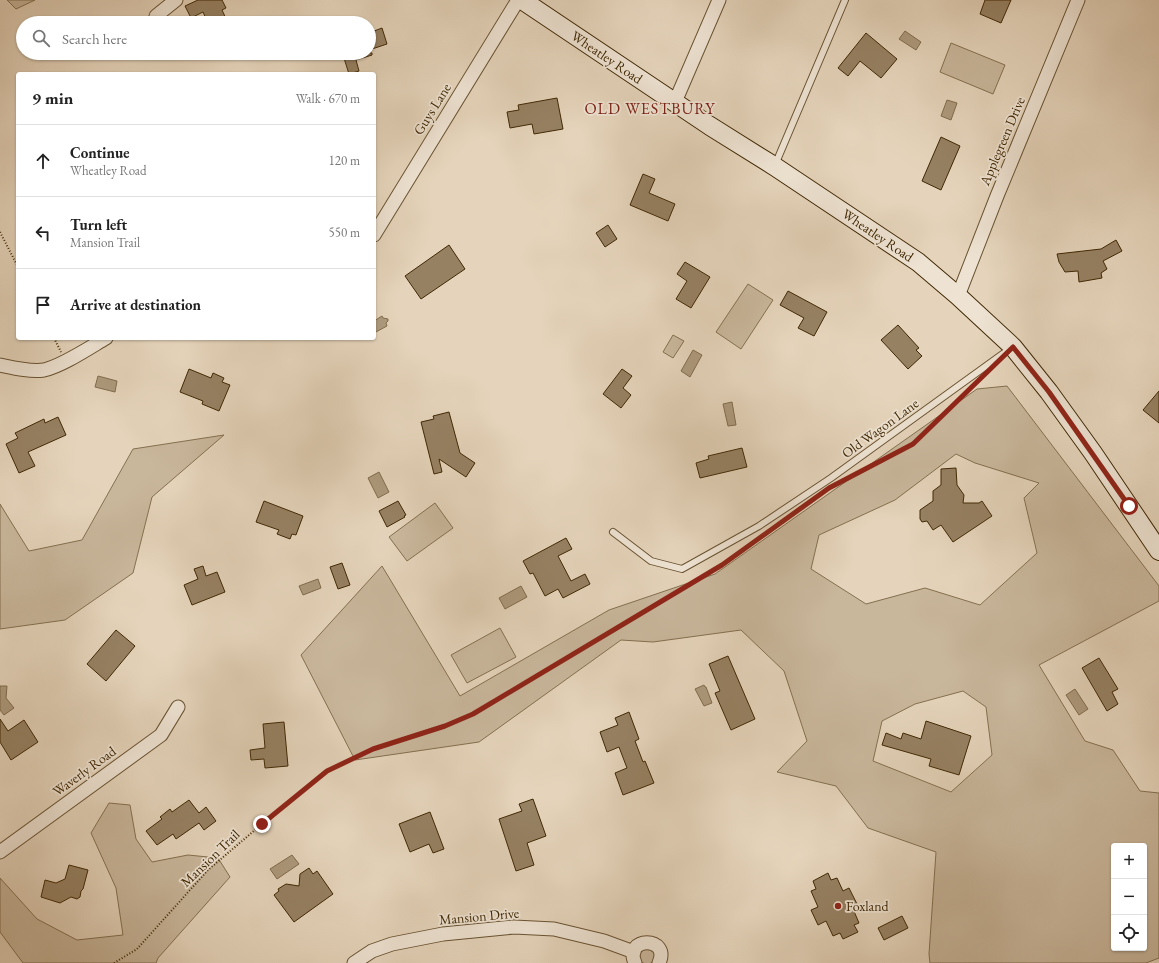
<!DOCTYPE html>
<meta charset="utf-8">
<style>
:root{--surface:#fff;--page:#f6f6f6;--text:#222;--muted:#767676;--line:#e0e0e0}
body{margin:0;font-family:"EB Garamond",serif;background:var(--page);color:var(--text)}
.controls{position:absolute;right:12px;bottom:12px;display:grid;overflow:hidden;border-radius:4px;box-shadow:0 1px 3px #0004}
.controls button{width:36px;height:36px;display:grid;place-items:center;padding:0;border:0;border-bottom:1px solid var(--line);background:var(--surface);color:var(--text);font:20px sans-serif}
.stop{position:absolute;width:12px;height:12px;margin:-9px;border:3px solid #8f2418;border-radius:50%;background:#fff}
.stop.end{background:#8f2418;border-color:#fff;box-shadow:0 1px 4px #0008}
.list{margin:0;padding:0;list-style:none}
h2{display:flex;justify-content:space-between;align-items:center;height:52px;margin:0;padding:0 16px;font-size:17px}
h2 small{font-size:13px;font-weight:400;color:var(--muted)}
.list li{display:grid;grid-template-columns:26px 1fr auto;gap:12px;align-items:center;box-sizing:border-box;height:72px;padding:0 16px;border-top:1px solid var(--line)}
.list b{display:block;font-size:15px;white-space:nowrap}
.list p{margin:0;font-size:13px;white-space:nowrap;color:var(--muted)}
.list em{font-size:13px;font-style:normal;color:var(--muted)}
.icon{flex:none;width:22px;height:22px;fill:none;stroke:currentColor;stroke-width:2;stroke-linecap:round;stroke-linejoin:round}
.map{position:relative;flex:none;width:1159px;height:963px;overflow:hidden}
.search{position:absolute;background:var(--surface);box-shadow:0 1px 3px #0004;left:16px;top:16px;width:360px;height:44px;display:flex;align-items:center;gap:10px;box-sizing:border-box;padding:0 14px;border-radius:22px;color:var(--muted);font-size:15px}
.panel{position:absolute;background:var(--surface);box-shadow:0 1px 3px #0004;left:16px;top:72px;width:360px;height:268px;border-radius:4px}
.map>svg:first-child{display:block}
.green{fill:#c9b79c;stroke:#847050;fill-rule:evenodd}
.water{fill:#ad9a7d;stroke:#816c4d}
.building{fill:#968163;stroke:#402804}
.lines{fill:none;stroke-linecap:round;stroke-linejoin:round}
.lane-casing{stroke:#695332;stroke-width:8}
.street-casing{stroke:#695332;stroke-width:15}
.secondary-casing{stroke:#402804;stroke-width:20}
.path{stroke:#402804;stroke-width:2;stroke-dasharray:1 2;stroke-linecap:butt}
.lane{stroke:#eee3d3;stroke-width:6}
.street{stroke:#eee3d3;stroke-width:13}
.secondary{stroke:#eee3d3;stroke-width:18}
.route{stroke:#8f2418;stroke-width:5}
.poi-dot{fill:#8f2418;stroke:#eee3d3;stroke-width:1.5}
.labels{text-anchor:middle;dominant-baseline:central;stroke-width:3.5;stroke-linejoin:round;paint-order:stroke}
.street-label{font-size:14px;fill:#402804;stroke:#eee3d3}
.poi-label{font-size:14px;fill:#402804;stroke:#eee3d3;text-anchor:start}
.quarter-label{font-size:16px;letter-spacing:1px;fill:#7a1f14;stroke:#eee3d3}
</style>
<div class="map">
<svg width="1159" height="963" viewBox="0 0 1159 963">
<rect width="100%" height="100%" fill="#e5d4bb"/>
<filter id="stains"><feTurbulence type="fractalNoise" baseFrequency=".005" numOctaves="4"/><feColorMatrix values="0 0 0 0 .2 0 0 0 0 .09 0 0 0 0 .02 0 0 0 .5 -.17"/></filter>
<radialGradient id="worn" r=".72"><stop offset=".6" stop-color="#630" stop-opacity="0"/><stop offset="1" stop-color="#630" stop-opacity=".3"/></radialGradient>
<g class="green">
<polygon points="7,0 35,0 16,9"/>
<polygon points="951,43 1005,65 993,94 940,72"/>
<polygon points="748,284 773,300 741,349 716,332"/>
<polygon points="673,335 684,341 673,358 663,352"/>
<path d="M1007,386L1159,586V601L1039,665L1085,741L1113,750L1140,791L1159,793V958L1146,963H930L929,954L936,852L868,828L836,786L777,772L807,741L784,671L741,630L653,642L621,640L479,742L355,760L301,655L382,566L460,696L609,610L715,574L977,389ZM956,454L975,463L1039,483L1024,498L1037,553L980,605L925,588L866,604L811,569L819,535L895,500ZM963,691L986,707L992,755L951,792L873,761L882,721L915,704ZM1114,846H1144V948H1114Z"/>
<polygon points="224,435 152,497 133,573 65,620 0,629 0,504 29,551 82,540 133,449"/>
<polygon points="435,503 453,528 407,561 389,537"/>
<polygon points="500,628 516,657 467,683 451,655"/>
<polygon points="109,803 130,805 136,839 152,862 188,855 218,858 230,877 158,958 156,963 23,963 0,932 0,878 37,919 77,940 123,935 116,888 91,833"/>
<circle cx="647" cy="956" r="8"/>
</g>
<g class="water">
<polygon points="905,31 921,42 916,50 899,39"/>
<polygon points="947,100 957,103 951,120 941,116"/>
<polygon points="382,316 383,318 388,319 388,321 386,323 387,326 374,333 374,321"/>
<polygon points="693,350 702,355 690,377 681,371"/>
<polygon points="98,376 117,381 115,392 95,387"/>
<polygon points="732,402 736,425 728,426 723,404"/>
<polygon points="379,472 389,492 378,498 368,478"/>
<polygon points="318,579 321,588 303,595 299,586"/>
<polygon points="521,586 527,597 505,609 499,598"/>
<polygon points="704,685 705,687 706,687 712,703 704,706 695,689"/>
<polygon points="0,686 7,686 6,698 14,708 4,715 0,710"/>
<polygon points="1075,689 1088,709 1079,715 1066,695"/>
<polygon points="292,855 299,864 277,879 270,869"/>
</g>
<g class="building">
<polygon points="198,0 222,0 226,8 222,10 228,23 208,23 203,12 191,18 185,6"/>
<polygon points="985,0 1011,0 1001,23 980,14"/>
<polygon points="382,28 387,44 369,50 369,33"/>
<polygon points="866,33 897,59 881,78 860,61 848,76 838,68"/>
<polygon points="348,53 372,53 372,55 356,60 359,71 349,74 343,55"/>
<polygon points="557,98 563,129 534,134 532,124 510,128 507,112 519,110 518,105"/>
<polygon points="941,137 960,146 941,190 922,181"/>
<polygon points="643,174 655,179 649,193 675,204 668,221 630,205"/>
<polygon points="608,225 617,239 605,247 596,233"/>
<polygon points="1116,240 1122,251 1103,261 1107,269 1101,273 1102,278 1079,282 1078,271 1065,272 1059,262 1057,254 1101,249"/>
<polygon points="449,245 465,269 421,299 405,276"/>
<polygon points="685,262 710,277 691,308 676,299 687,281 677,274"/>
<polygon points="788,291 827,312 814,336 798,328 804,318 780,305"/>
<polygon points="898,325 919,348 916,350 922,356 908,369 881,340"/>
<polygon points="189,369 211,378 213,373 224,378 222,382 230,385 219,411 202,404 203,401 180,392"/>
<polygon points="622,369 632,376 623,388 631,395 621,408 603,394"/>
<polygon points="1159,391 1159,423 1143,410"/>
<polygon points="449,412 460,453 475,463 466,477 439,459 442,472 434,474 421,422 434,419 433,416"/>
<polygon points="58,417 66,435 28,452 35,466 19,473 6,444 18,438 15,433 44,419 45,423"/>
<polygon points="742,448 747,467 700,478 696,463 709,459 708,456"/>
<polygon points="956,468 957,485 964,495 963,503 979,503 982,501 992,516 953,542 941,525 933,530 927,521 922,522 920,519 920,510 933,501 933,491 941,485 941,469"/>
<polygon points="264,501 303,516 296,535 292,534 290,539 277,534 279,530 256,522"/>
<polygon points="398,501 406,515 404,516 405,517 387,527 379,511"/>
<polygon points="566,538 572,549 558,556 571,581 585,574 590,584 563,598 558,589 545,596 533,573 530,574 523,561"/>
<polygon points="342,563 350,585 338,589 330,567"/>
<polygon points="203,566 206,576 217,572 225,592 192,605 184,585 198,579 194,569"/>
<polygon points="116,630 135,646 106,681 87,664"/>
<polygon points="728,656 755,719 731,730 715,693 720,691 709,664"/>
<polygon points="1099,658 1118,689 1112,692 1118,704 1107,711 1082,668"/>
<polygon points="629,712 639,739 635,741 643,762 645,761 654,783 623,795 615,773 627,768 619,747 607,752 600,732 618,725 615,718"/>
<polygon points="0,719 8,731 24,720 38,742 11,760 0,742"/>
<polygon points="926,721 971,736 959,775 929,766 931,759 882,745 886,733 901,739 903,733 921,739"/>
<polygon points="284,722 288,766 265,768 264,759 251,760 250,750 265,748 263,724"/>
<polygon points="533,799 546,836 527,843 534,865 516,871 499,819 522,811 519,804"/>
<polygon points="189,800 199,813 206,807 216,821 204,830 199,823 176,839 173,834 157,845 146,831 162,819 160,817 170,809 172,812"/>
<polygon points="430,812 444,849 433,853 429,844 410,852 399,824"/>
<polygon points="69,865 88,870 83,889 81,891 80,897 77,899 71,897 60,903 41,897 45,880 56,883 65,879"/>
<polygon points="309,868 313,874 317,871 333,894 294,922 274,895 279,891 278,889 286,884 299,886 300,874"/>
<polygon points="828,873 831,880 837,878 843,891 849,888 858,906 853,909 859,923 854,925 858,932 843,939 840,933 833,936 826,921 818,925 811,910 818,907 811,891 816,889 813,881"/>
<polygon points="902,916 908,928 884,940 878,928"/>
</g>
<g class="lines">
<defs>
<g id="lane">
<polyline points="775,165 845,0"/>
<polyline points="613,532 651,561 682,569 759,526 831,478 1011,348"/>
</g>
<g id="street">
<polyline points="156,16 176,0"/>
<polyline points="675,102 719,0"/>
<polyline points="374,235 518,0"/>
<polyline points="958,296 997,196 1078,0"/>
<path d="M0,365C14,368 30,372 44,370C62,366 89,348 106,338"/>
<polyline points="0,852 161,735 178,707"/>
<polyline points="354,963 372,951 392,944 443,934 514,927 554,929 604,941 634,952"/>
<path d="M635,963C623,936 671,936 659,963"/>
</g>
<polyline id="secondary" points="522,0 710,126 774,166 918,262 958,296 1013,347 1049,392 1093,453 1159,551"/>
</defs>
<use href="#lane" class="lane-casing"/>
<use href="#street" class="street-casing"/>
<use href="#secondary" class="secondary-casing"/>
<g class="path">
<polyline points="0,232 18,267"/>
<polyline points="54,338 61,352"/>
<polyline points="843,481 913,444 968,390"/>
<polyline points="114,963 137,949 208,870 262,824 327,771 373,749 445,727 473,714 722,565 783,521"/>
</g>
<use href="#lane" class="lane"/>
<use href="#street" class="street"/>
<use href="#secondary" class="secondary"/>
</g>
<g class="lines">
<polyline class="route" points="262,824 327,771 373,749 445,726 473,714 722,565 829,488 913,444 1013,347 1049,392 1129,506"/>
</g>
<circle class="poi-dot" cx="838" cy="906" r="4"/>
<g class="labels">
<g class="street-label">
<text transform="translate(607 57) rotate(34)">Wheatley Road</text>
<text transform="translate(432 109) rotate(-58)">Guys Lane</text>
<text transform="translate(1002 141) rotate(-67)">Applegreen Drive</text>
<text transform="translate(878 235) rotate(34)">Wheatley Road</text>
<text transform="translate(880 428) rotate(-36)">Old Wagon Lane</text>
<text transform="translate(84 771) rotate(-36)">Waverly Road</text>
<text transform="translate(210 858) rotate(-44)">Mansion Trail</text>
<text transform="translate(479 916) rotate(-5)">Mansion Drive</text>
</g>
<g class="poi-label">
<text x="846" y="906">Foxland</text>
</g>
<g class="quarter-label">
<text x="650" y="108">OLD WESTBURY</text>
</g>
</g>
<rect width="100%" height="100%" filter="url(#stains)"/>
<rect width="100%" height="100%" fill="url(#worn)"/>
</svg>
<div class="controls">
<button>+</button>
<button>−</button>
<button><svg class="icon" aria-label="locate" viewBox="0 0 24 24"><circle cx="12" cy="12" r="6"/><path d="M12 2v4M12 18v4M2 12h4M18 12h4"/></svg></button>
</div>
<div class="stop" style="left:1129px;top:506px"></div>
<div class="stop end" style="left:262px;top:824px"></div>
<div class="search"><svg class="icon" aria-label="search" viewBox="0 0 24 24"><circle cx="10" cy="10" r="6"/><path d="M15 15l6 6"/></svg>Search here</div>
<section class="panel">
<h2>9 min<small>Walk · 670 m</small></h2>
<ul class="list">
<li><svg class="icon" aria-label="ahead" viewBox="0 0 24 24"><path d="M12 20V5M6 11l6-6 6 6"/></svg><div><b>Continue</b><p>Wheatley Road</p></div><em>120 m</em></li>
<li><svg class="icon" aria-label="left" viewBox="0 0 24 24"><path d="M17 20v-9H6M10 6l-5 5 5 5"/></svg><div><b>Turn left</b><p>Mansion Trail</p></div><em>550 m</em></li>
<li><svg class="icon" aria-label="arrive" viewBox="0 0 24 24"><path d="M6 21V4h12l-3 4 3 4H6"/></svg><div><b>Arrive at destination</b></div></li>
</ul>
</section>
</div>
